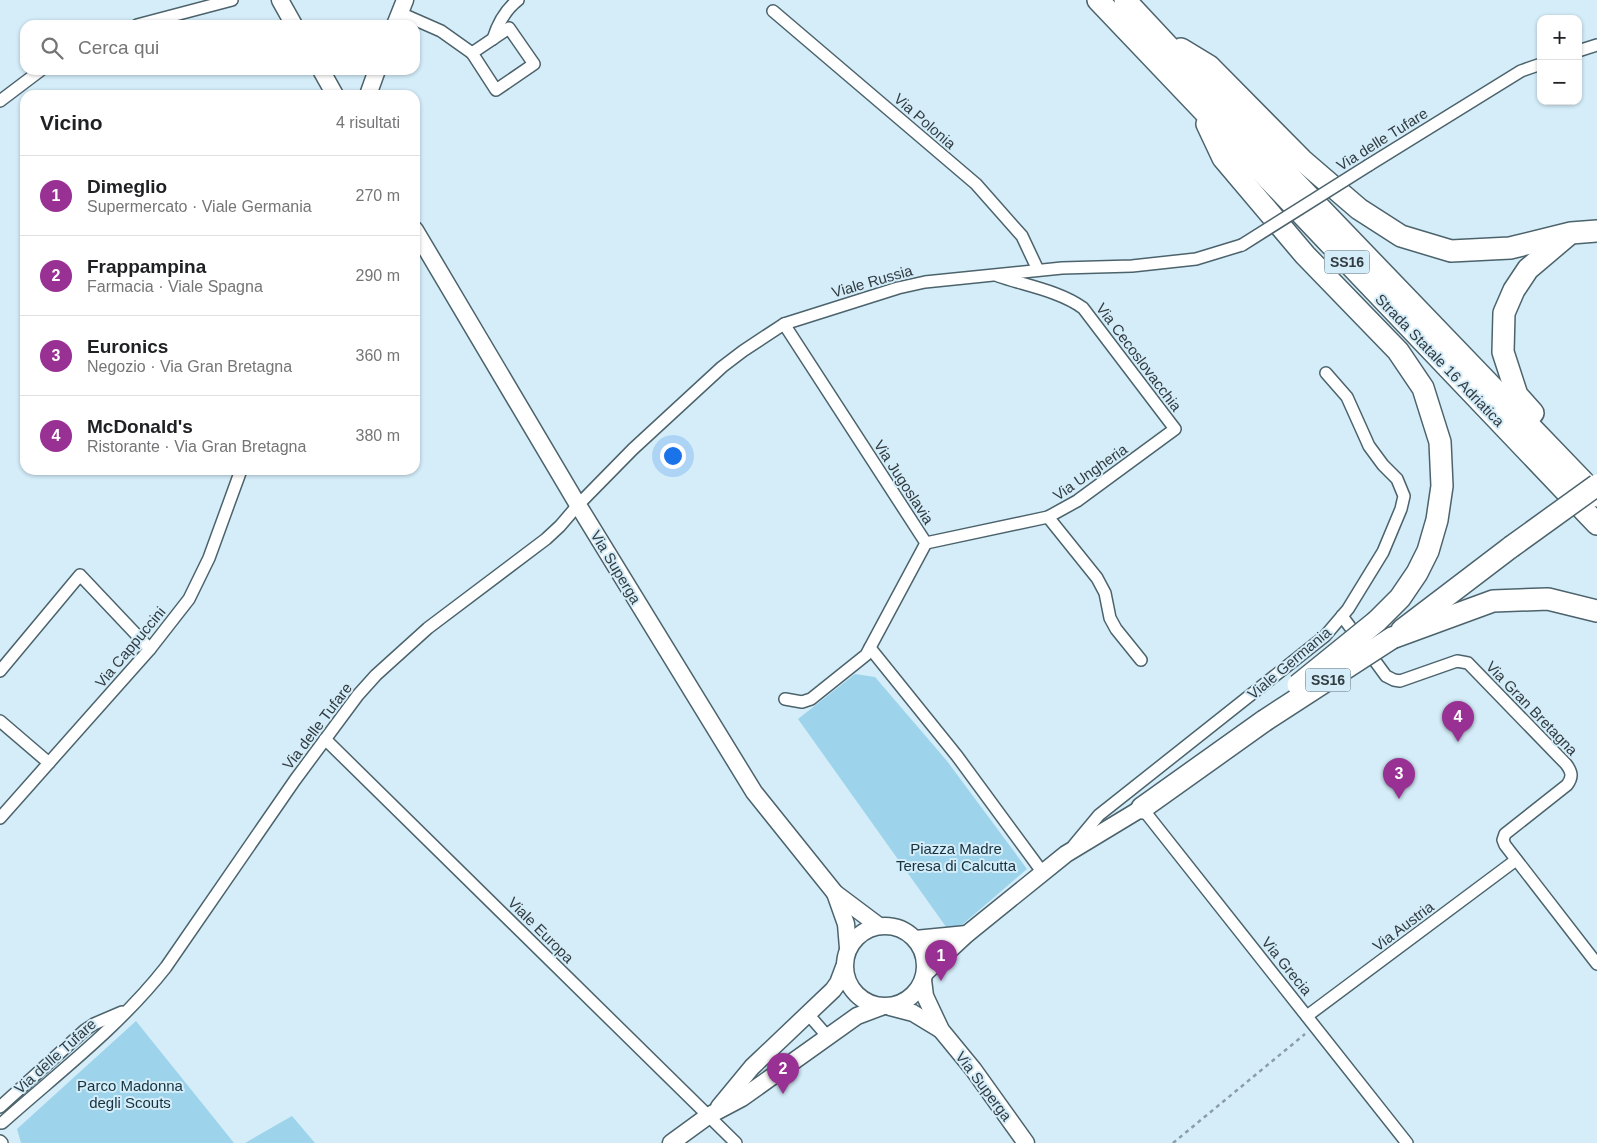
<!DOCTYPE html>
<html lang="it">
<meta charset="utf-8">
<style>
:root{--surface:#fff;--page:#f6f6f6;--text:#202124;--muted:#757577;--line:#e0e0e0;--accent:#993093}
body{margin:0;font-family:Helvetica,sans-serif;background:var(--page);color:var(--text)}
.controls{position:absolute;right:15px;top:15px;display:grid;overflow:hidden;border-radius:10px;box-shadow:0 1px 4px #0004}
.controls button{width:45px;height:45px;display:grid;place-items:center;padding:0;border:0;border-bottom:1px solid var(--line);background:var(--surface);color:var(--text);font:25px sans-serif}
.you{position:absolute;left:672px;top:455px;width:18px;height:18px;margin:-12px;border:4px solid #fff;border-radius:50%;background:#1a73e8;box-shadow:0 0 0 8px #1a73e833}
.badge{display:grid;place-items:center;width:32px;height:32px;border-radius:50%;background:var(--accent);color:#fff;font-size:16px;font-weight:700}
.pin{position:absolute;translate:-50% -41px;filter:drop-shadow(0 1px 2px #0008)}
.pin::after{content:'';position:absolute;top:26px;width:18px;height:15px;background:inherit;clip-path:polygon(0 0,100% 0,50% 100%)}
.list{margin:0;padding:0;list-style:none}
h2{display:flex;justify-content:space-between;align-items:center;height:65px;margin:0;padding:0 20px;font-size:21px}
h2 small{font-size:16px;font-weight:400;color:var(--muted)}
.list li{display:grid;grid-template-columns:32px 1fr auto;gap:15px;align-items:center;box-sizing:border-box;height:80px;padding:0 20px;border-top:1px solid var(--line)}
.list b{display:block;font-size:19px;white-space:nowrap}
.list p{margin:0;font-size:16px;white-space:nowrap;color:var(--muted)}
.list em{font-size:16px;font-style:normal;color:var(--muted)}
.icon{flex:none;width:28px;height:28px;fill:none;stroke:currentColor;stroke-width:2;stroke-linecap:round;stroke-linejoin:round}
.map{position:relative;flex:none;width:1597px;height:1143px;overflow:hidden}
.search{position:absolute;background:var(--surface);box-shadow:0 1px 4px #0004;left:20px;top:20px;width:400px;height:55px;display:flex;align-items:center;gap:12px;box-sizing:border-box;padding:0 18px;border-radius:15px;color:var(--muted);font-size:19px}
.panel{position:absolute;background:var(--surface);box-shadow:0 1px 4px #0004;left:20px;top:90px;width:400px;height:385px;border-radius:15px}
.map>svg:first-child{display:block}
.green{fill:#9dd4ec}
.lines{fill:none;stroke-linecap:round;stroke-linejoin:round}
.street-casing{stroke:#4c636c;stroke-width:14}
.secondary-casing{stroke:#4c636c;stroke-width:19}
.highway-casing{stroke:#4c636c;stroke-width:24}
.path{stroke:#8b9da6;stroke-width:2.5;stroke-dasharray:4 4;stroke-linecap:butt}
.street{stroke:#fff;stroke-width:11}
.secondary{stroke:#fff;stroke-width:16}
.highway{stroke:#fff;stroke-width:21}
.street-bridge-casing{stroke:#4c636c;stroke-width:14;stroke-linecap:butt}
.highway-bridge-casing{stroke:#4c636c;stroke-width:24;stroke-linecap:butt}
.street-bridge{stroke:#fff;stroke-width:11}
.highway-bridge{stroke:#fff;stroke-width:21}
.labels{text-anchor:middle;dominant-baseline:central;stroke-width:4;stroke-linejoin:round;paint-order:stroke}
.shield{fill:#d4edf9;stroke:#627078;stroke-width:1}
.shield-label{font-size:14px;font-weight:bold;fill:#313b40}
.street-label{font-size:15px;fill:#313b40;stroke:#d4edf9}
.park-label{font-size:15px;fill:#15323e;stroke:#d4edf9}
</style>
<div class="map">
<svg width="1597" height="1143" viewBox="0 0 1597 1143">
<rect width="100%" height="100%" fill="#d4edf9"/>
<g class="green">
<polygon points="855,674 875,677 947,761 1027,869 956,930 949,931 798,719"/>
<polygon points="136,1021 234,1143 21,1143 17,1129"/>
<polygon points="292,1116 315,1143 245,1143"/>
</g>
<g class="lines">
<defs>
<g id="street">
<polyline points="773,11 976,184 1022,236 1038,270"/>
<polyline points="400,13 441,31 472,53"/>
<polyline points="137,25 232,0"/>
<polygon points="509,28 534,64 496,90 472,53"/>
<path d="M493,39C498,23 505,10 518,0"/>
<polyline points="1578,51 1597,45"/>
<polyline points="0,101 41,70"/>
<polyline points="1369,165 1521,71 1541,64"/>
<polyline points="784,324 926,543 866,655 811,699 802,702 785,699"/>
<polyline points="1048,517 1097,578 1105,593 1110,618 1116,629 1141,660"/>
<path d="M926,543L1048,517L1077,501L1175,429L1083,308C1060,291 1024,285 998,276"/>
<path d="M1342,616L1386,676L1394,680L1400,681L1457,661L1468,663L1566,764C1572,772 1573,777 1567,785L1505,834L1503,840L1505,845L1597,964"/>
<polyline points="870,648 957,756 1043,873"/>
<polyline points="0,671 80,575 150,649"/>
<polyline points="0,721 49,763"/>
<polyline points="325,739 736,1143"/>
<polyline points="1142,808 1407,1143"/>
<polyline points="0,818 150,649 189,599 209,558 241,470"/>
<polyline points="1074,845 1099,815 1325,636 1348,609 1383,552 1401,509 1404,496 1397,479 1383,465 1369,446 1347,397 1326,373"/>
<polyline points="807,1013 828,1037"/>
<polyline points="1307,1016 1516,860"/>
<polyline points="0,1107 85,1030 94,1024 122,1012"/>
<path d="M2,1123C58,1073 120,1026 166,967L295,780L358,695L376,675L428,628L546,539L560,526L578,505L633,449L722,367L743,351L784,324L898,288L925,282L1062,268L1132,266L1196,259L1242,245"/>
<polyline points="0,1141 2,1143"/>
</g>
<g id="secondary">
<polyline points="280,0 294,25"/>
<polyline points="395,25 405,0"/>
<polyline points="321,70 335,95"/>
<polyline points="368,95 377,70"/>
<polyline points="415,230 578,505 754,792 835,893 879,926"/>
<polyline points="835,893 846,924 848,948"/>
<circle cx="885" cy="966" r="40"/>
<polyline points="915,939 967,934"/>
<polyline points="925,973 967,934 1066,854 1142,808"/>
<polyline points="923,980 925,996 941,1030 973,1069 1026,1143"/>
<polyline points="890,1007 913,1013 941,1030"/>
<polyline points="719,1107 752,1067 833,990 838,983 844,967"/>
<polyline points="671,1143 708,1116 742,1098 857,1016 881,1007"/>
</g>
<g id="highway">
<polyline points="1098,0 1597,524"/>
<polyline points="1125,0 1293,180 1597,496"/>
<polyline points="1181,49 1209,66 1302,160 1359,209 1401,236 1451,251 1510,248 1571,233 1597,231"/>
<polyline points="1207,124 1223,158 1305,255 1398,351 1423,388 1440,442 1442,486 1437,520 1428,551 1417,573 1400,598 1377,621"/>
<polyline points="1533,413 1517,395 1503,352 1504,313 1514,290 1528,269 1567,236"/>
<polyline points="1402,630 1511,547"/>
<polyline points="1392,638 1493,601 1548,599 1597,611"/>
<polyline points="1142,808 1264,721"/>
</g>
</defs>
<use href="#street" class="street-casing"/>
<use href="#secondary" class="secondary-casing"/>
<use href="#highway" class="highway-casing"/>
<polyline class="path" points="1173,1143 1305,1034"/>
<use href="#street" class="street"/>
<use href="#secondary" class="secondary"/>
<use href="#highway" class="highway"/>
<defs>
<polyline id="street-bridge" points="1242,245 1369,165"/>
<g id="highway-bridge">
<polyline points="1511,547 1597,485"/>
<polyline points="1298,685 1377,621"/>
<polyline points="1264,721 1392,638"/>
</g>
</defs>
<use href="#street-bridge" class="street-bridge-casing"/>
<use href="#highway-bridge" class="highway-bridge-casing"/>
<use href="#street-bridge" class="street-bridge"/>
<use href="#highway-bridge" class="highway-bridge"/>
</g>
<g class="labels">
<g class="shield">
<rect x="1324.5" y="250.5" width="45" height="23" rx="4"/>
<rect x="1305.5" y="668.5" width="45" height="23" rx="4"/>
</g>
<g class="shield-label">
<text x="1347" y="262">SS16</text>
<text x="1328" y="680">SS16</text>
</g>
<g class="street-label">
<text transform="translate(925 121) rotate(41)">Via Polonia</text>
<text transform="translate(1382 139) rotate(-32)">Via delle Tufare</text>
<text transform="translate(872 281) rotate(-16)">Viale Russia</text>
<text transform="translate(1139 357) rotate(53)">Via Cecoslovacchia</text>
<text transform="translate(1440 360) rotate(46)">Strada Statale 16 Adriatica</text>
<text transform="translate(1090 472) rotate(-35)">Via Ungheria</text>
<text transform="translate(904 482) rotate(57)">Via Jugoslavia</text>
<text transform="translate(616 567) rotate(59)">Via Superga</text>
<text transform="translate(130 647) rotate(-50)">Via Cappuccini</text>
<text transform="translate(1289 663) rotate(-40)">Viale Germania</text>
<text transform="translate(1532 708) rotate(46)">Via Gran Bretagna</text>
<text transform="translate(317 726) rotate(-53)">Via delle Tufare</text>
<text transform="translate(1403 926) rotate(-37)">Via Austria</text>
<text transform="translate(541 930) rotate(45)">Viale Europa</text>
<text transform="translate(1287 966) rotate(51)">Via Grecia</text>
<text transform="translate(55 1056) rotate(-42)">Via delle Tufare</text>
<text transform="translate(984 1086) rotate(53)">Via Superga</text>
</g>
<g class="park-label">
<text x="956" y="848">Piazza Madre<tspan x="956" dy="17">Teresa di Calcutta</tspan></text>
<text x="130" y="1085">Parco Madonna<tspan x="130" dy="17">degli Scouts</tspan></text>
</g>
</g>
</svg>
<div class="controls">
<button>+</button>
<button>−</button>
</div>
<div class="you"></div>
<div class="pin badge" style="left:941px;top:981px">1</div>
<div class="pin badge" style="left:783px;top:1094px">2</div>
<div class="pin badge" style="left:1399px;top:799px">3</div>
<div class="pin badge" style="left:1458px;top:742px">4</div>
<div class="search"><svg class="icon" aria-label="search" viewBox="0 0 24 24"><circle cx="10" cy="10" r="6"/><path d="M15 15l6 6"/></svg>Cerca qui</div>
<section class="panel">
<h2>Vicino<small>4 risultati</small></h2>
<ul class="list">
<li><span class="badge">1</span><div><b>Dimeglio</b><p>Supermercato · Viale Germania</p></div><em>270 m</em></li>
<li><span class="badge">2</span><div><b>Frappampina</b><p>Farmacia · Viale Spagna</p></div><em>290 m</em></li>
<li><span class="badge">3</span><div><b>Euronics</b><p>Negozio · Via Gran Bretagna</p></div><em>360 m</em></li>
<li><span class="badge">4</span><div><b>McDonald's</b><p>Ristorante · Via Gran Bretagna</p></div><em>380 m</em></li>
</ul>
</section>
</div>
